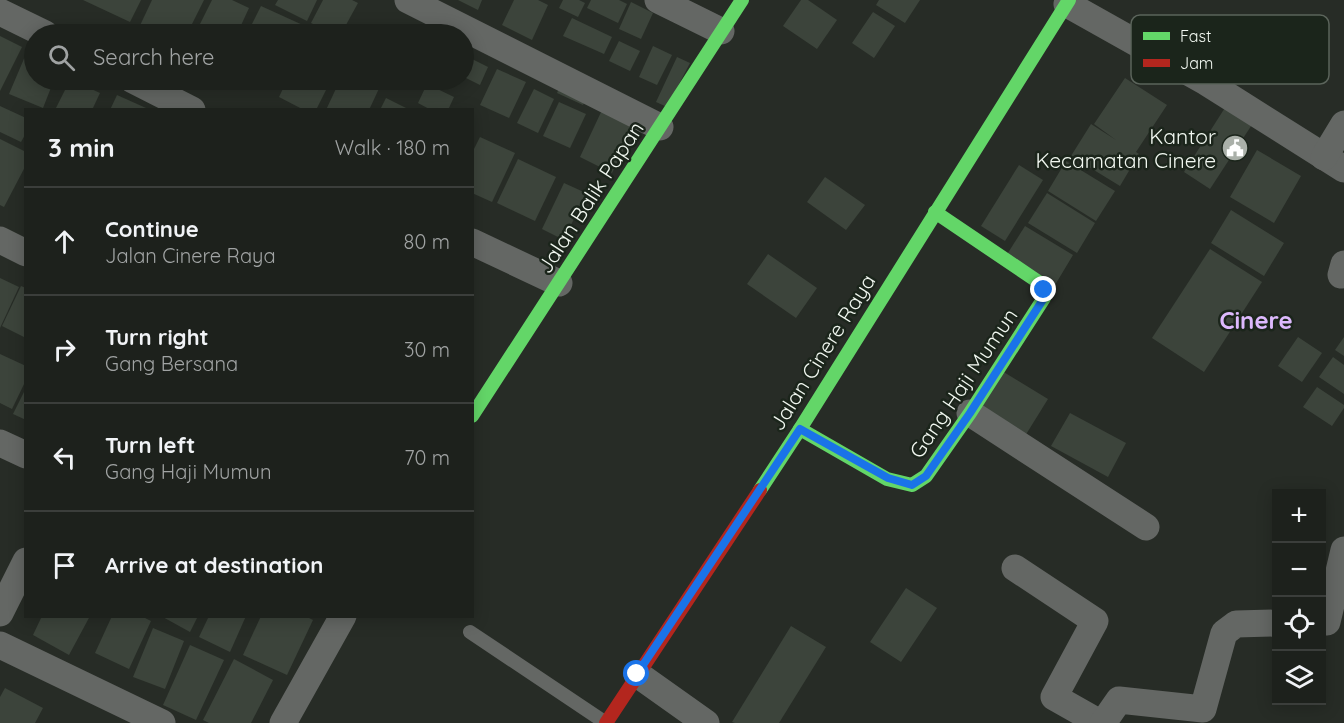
<!DOCTYPE html>
<meta charset="utf-8">
<style>
:root{--surface:#1d211c;--page:#252925;--text:#f1f3f6;--muted:#a0a3a3;--line:#3b3e3b}
body{margin:0;font-family:Quicksand,sans-serif;background:var(--page);color:var(--text)}
.controls{position:absolute;right:18px;bottom:18px;display:grid;overflow:hidden;border-radius:0px;box-shadow:0 3px 15px #0003}
.controls button{width:54px;height:54px;display:grid;place-items:center;padding:0;border:0;border-bottom:2px solid var(--line);background:var(--surface);color:var(--text);font:30px sans-serif}
.stop{position:absolute;width:18px;height:18px;margin:-14px;border:4px solid #1a73e8;border-radius:50%;background:#fff}
.stop.end{background:#1a73e8;border-color:#fff;box-shadow:0 2px 6px #0008}
.list{margin:0;padding:0;list-style:none}
h2{display:flex;justify-content:space-between;align-items:center;height:78px;margin:0;padding:0 24px;font-size:26px}
h2 small{font-size:20px;font-weight:400;color:var(--muted)}
.list li{display:grid;grid-template-columns:39px 1fr auto;gap:18px;align-items:center;box-sizing:border-box;height:108px;padding:0 24px;border-top:2px solid var(--line)}
.list b{display:block;font-size:22px;white-space:nowrap}
.list p{margin:0;font-size:20px;white-space:nowrap;color:var(--muted)}
.list em{font-size:20px;font-style:normal;color:var(--muted)}
.icon{flex:none;width:33px;height:33px;fill:none;stroke:currentColor;stroke-width:2;stroke-linecap:round;stroke-linejoin:round}
.map{position:relative;flex:none;width:1344px;height:723px;overflow:hidden}
.search{position:absolute;background:var(--surface);box-shadow:0 3px 15px #0003;left:24px;top:24px;width:450px;height:66px;display:flex;align-items:center;gap:15px;box-sizing:border-box;padding:0 21px;border-radius:33px;color:var(--muted);font-size:22px}
.panel{position:absolute;background:var(--surface);box-shadow:0 3px 15px #0003;left:24px;top:108px;width:450px;height:510px;border-radius:0px}
.map>svg:first-child{display:block}
.building{fill:#3c443b}
.lines{fill:none;stroke-linecap:round;stroke-linejoin:round}
.lane{stroke:#646764;stroke-width:14}
.street{stroke:#646764;stroke-width:27}
.fast{stroke:#63d668;stroke-width:14}
.jam{stroke:#b3261e;stroke-width:14}
.route{stroke:#1a73e8;stroke-width:8}
.labels{text-anchor:middle;dominant-baseline:central;stroke-width:5;stroke-linejoin:round;paint-order:stroke}
.poi-label{font-size:21px;fill:#f1f7f0;stroke:#1b251b;text-anchor:end}
.street-label{font-size:21px;fill:#f1f7f0;stroke:#1b251b}
.quarter-label{font-size:24px;font-weight:bold;fill:#ddb9fd;stroke:#1b251b}
.key{fill:#1b251b;stroke:#5b645b;stroke-width:1.5}
.key-label{font-size:16px;fill:#f1f7f0}
</style>
<div class="map">
<svg width="1344" height="723" viewBox="0 0 1344 723">
<rect width="100%" height="100%" fill="#272c26"/>
<g class="building">
<polygon points="83,0 141,0 130,22"/>
<polygon points="152,0 204,0 187,34 136,34"/>
<polygon points="212,0 232,0 249,8 237,34 195,34"/>
<polygon points="278,0 317,0 307,21 275,5"/>
<polygon points="323,0 352,0 358,3 341,34 333,34 311,23"/>
<polygon points="458,0 482,0 478,10"/>
<polygon points="514,0 538,0 548,5 532,40 502,25"/>
<polygon points="563,0 579,0 585,3 578,17 559,8"/>
<polygon points="591,0 619,0 627,4 618,23 587,8"/>
<polygon points="801,0 808,0 837,20 817,49 783,26"/>
<polygon points="879,0 920,0 905,23 876,5"/>
<polygon points="631,2 653,13 641,39 619,29"/>
<polygon points="261,6 305,26 301,34 247,34"/>
<polygon points="873,12 895,26 874,58 852,43"/>
<polygon points="572,18 612,37 604,54 563,36"/>
<polygon points="393,29 404,34 391,34"/>
<polygon points="0,36 22,47 0,91"/>
<polygon points="619,41 640,51 630,71 609,61"/>
<polygon points="653,46 672,55 657,85 639,77"/>
<polygon points="26,54 34,58 34,80 54,80 43,108 9,94"/>
<polygon points="677,57 690,63 667,107 656,102"/>
<polygon points="472,59 488,67 480,85 464,77"/>
<polygon points="497,69 526,82 509,118 480,105"/>
<polygon points="1125,78 1167,105 1136,152 1139,154 1120,186 1071,156 1091,124 1116,140 1094,124"/>
<polygon points="70,80 72,80 100,93 92,110 55,110"/>
<polygon points="251,80 279,80 274,90"/>
<polygon points="287,80 331,80 316,110 304,110 279,97"/>
<polygon points="340,80 383,80 369,110 326,110"/>
<polygon points="562,82 588,94 583,105 557,93"/>
<polygon points="427,84 454,97 448,110 431,110 418,103"/>
<polygon points="534,89 554,99 538,133 517,123"/>
<polygon points="117,95 146,108 145,110 110,110"/>
<polygon points="386,98 410,110 380,110"/>
<polygon points="559,102 586,114 570,148 543,136"/>
<polygon points="1228,103 1255,120 1210,189 1184,172"/>
<polygon points="0,106 26,118 26,133 21,142 0,132"/>
<polygon points="602,110 635,126 612,173 580,157"/>
<polygon points="480,137 515,153 492,202 472,193 472,153"/>
<polygon points="0,139 26,152 26,165 4,207 0,205"/>
<polygon points="1257,150 1301,176 1274,223 1230,197"/>
<polygon points="518,159 556,177 535,221 497,203"/>
<polygon points="1066,161 1115,191 1096,221 1048,191"/>
<polygon points="1019,165 1043,180 1005,241 981,226"/>
<polygon points="825,177 865,205 846,230 807,202"/>
<polygon points="564,183 586,193 564,240 542,229"/>
<polygon points="1047,193 1095,223 1077,253 1028,223"/>
<polygon points="1231,210 1284,243 1264,276 1211,243"/>
<polygon points="1025,226 1073,255 1055,285 1006,256"/>
<polygon points="1210,249 1262,282 1204,372 1152,338"/>
<polygon points="768,254 817,288 796,318 747,284"/>
<polygon points="0,278 19,287 0,328"/>
<polygon points="21,286 26,288 26,338 2,326"/>
<polygon points="1298,337 1322,353 1302,382 1278,366"/>
<polygon points="1344,337 1344,356 1335,350"/>
<polygon points="0,354 26,366 26,380 12,409 0,403"/>
<polygon points="1333,357 1344,365 1344,394 1319,377"/>
<polygon points="1002,371 1048,399 1025,436 980,408"/>
<polygon points="1317,387 1344,405 1344,408 1332,426 1303,407"/>
<polygon points="26,388 26,420 13,414"/>
<polygon points="1070,413 1126,443 1108,477 1051,446"/>
<polygon points="906,588 937,608 901,662 870,642"/>
<polygon points="42,616 90,616 69,655 33,635"/>
<polygon points="112,616 141,616 151,621 129,669 95,653"/>
<polygon points="161,616 198,616 190,632"/>
<polygon points="209,616 246,616 230,652 199,637"/>
<polygon points="261,616 305,616 313,620 287,675 243,655"/>
<polygon points="791,626 826,647 779,723 735,723 732,722"/>
<polygon points="153,628 184,641 165,689 133,677"/>
<polygon points="190,645 224,660 196,720 163,705"/>
<polygon points="234,659 273,680 251,723 209,723 203,720"/>
<polygon points="5,688 43,708 35,723 0,723 0,697"/>
</g>
<g class="lines">
<polyline class="lane" points="470,632 606,723"/>
<g class="street">
<polyline points="408,0 660,127"/>
<polyline points="658,0 721,31"/>
<polyline points="1067,4 1206,82 1344,169"/>
<polyline points="0,12 45,34"/>
<polyline points="133,80 192,110"/>
<polyline points="1324,157 1344,124"/>
<polyline points="0,240 26,253"/>
<polyline points="472,242 559,283"/>
<polyline points="1341,275 1344,264"/>
<polyline points="970,413 1146,527"/>
<polyline points="0,443 26,455"/>
<polyline points="1015,568 1095,621 1054,697 1100,723"/>
<polyline points="0,613 26,561"/>
<polyline points="1327,622 1344,550"/>
<polyline points="0,645 162,723"/>
<polyline points="637,674 706,723"/>
<polyline points="283,723 343,616"/>
<polyline points="1103,723 1119,700 1203,709 1224,633 1236,624 1276,623"/>
</g>
<g class="fast">
<polyline points="472,416 742,0"/>
<polyline points="800,429 887,479 912,485 926,476 970,413 1044,298 1044,290 1040,283 935,212"/>
<polyline points="760,490 800,429 1069,0"/>
</g>
<polyline class="jam" points="606,723 760,490"/>
</g>
<g class="lines">
<polyline class="route" points="637,674 800,429 888,478 912,485 926,476 970,413 1044,298 1044,290"/>
</g>
<defs>
<symbol id="civic-disc" viewBox="-11 -11 22 22"><circle r="9.5" fill="#aab0a9" stroke="#1b251b"/><path d="M-.6-6.5H3V-4.5H.6V-3L4-1V1h2V6H-6V1h2V-1L-.6-3ZM-1.2 2.5V6h2.4V2.5Z" fill="#fff"/></symbol>
</defs>
<g fill-rule="evenodd">
<use href="#civic-disc" x="1220" y="133" width="30" height="30"/>
</g>
<g class="labels">
<g class="poi-label">
<text x="1216" y="136">Kantor<tspan x="1216" dy="24">Kecamatan Cinere</tspan></text>
</g>
<g class="street-label">
<text transform="translate(590 197) rotate(-57)">Jalan Balik Papan</text>
<text transform="translate(822 352) rotate(-58)">Jalan Cinere Raya</text>
<text transform="translate(963 383) rotate(-56)">Gang Haji Mumun</text>
</g>
<g class="quarter-label">
<text x="1256" y="320">Cinere</text>
</g>
</g>
<rect x="1131" y="15" width="198" height="69" rx="9" class="key"/>
<rect x="1143" y="32" width="27" height="8" fill="#63d668"/>
<rect x="1143" y="59" width="27" height="8" fill="#b3261e"/>
<g class="key-label">
<text x="1180" y="42">Fast</text>
<text x="1180" y="69">Jam</text>
</g>
</svg>
<div class="controls">
<button>+</button>
<button>−</button>
<button><svg class="icon" aria-label="locate" viewBox="0 0 24 24"><circle cx="12" cy="12" r="6"/><path d="M12 2v4M12 18v4M2 12h4M18 12h4"/></svg></button>
<button><svg class="icon" aria-label="layers" viewBox="0 0 24 24"><path d="M12 4l9 5-9 5-9-5zM3 14l9 5 9-5"/></svg></button>
</div>
<div class="stop" style="left:637px;top:674px"></div>
<div class="stop end" style="left:1044px;top:290px"></div>
<div class="search"><svg class="icon" aria-label="search" viewBox="0 0 24 24"><circle cx="10" cy="10" r="6"/><path d="M15 15l6 6"/></svg>Search here</div>
<section class="panel">
<h2>3 min<small>Walk · 180 m</small></h2>
<ul class="list">
<li><svg class="icon" aria-label="ahead" viewBox="0 0 24 24"><path d="M12 20V5M6 11l6-6 6 6"/></svg><div><b>Continue</b><p>Jalan Cinere Raya</p></div><em>80 m</em></li>
<li><svg class="icon" aria-label="right" viewBox="0 0 24 24"><path d="M7 20v-9h11M14 6l5 5-5 5"/></svg><div><b>Turn right</b><p>Gang Bersana</p></div><em>30 m</em></li>
<li><svg class="icon" aria-label="left" viewBox="0 0 24 24"><path d="M17 20v-9H6M10 6l-5 5 5 5"/></svg><div><b>Turn left</b><p>Gang Haji Mumun</p></div><em>70 m</em></li>
<li><svg class="icon" aria-label="arrive" viewBox="0 0 24 24"><path d="M6 21V4h12l-3 4 3 4H6"/></svg><div><b>Arrive at destination</b></div></li>
</ul>
</section>
</div>
